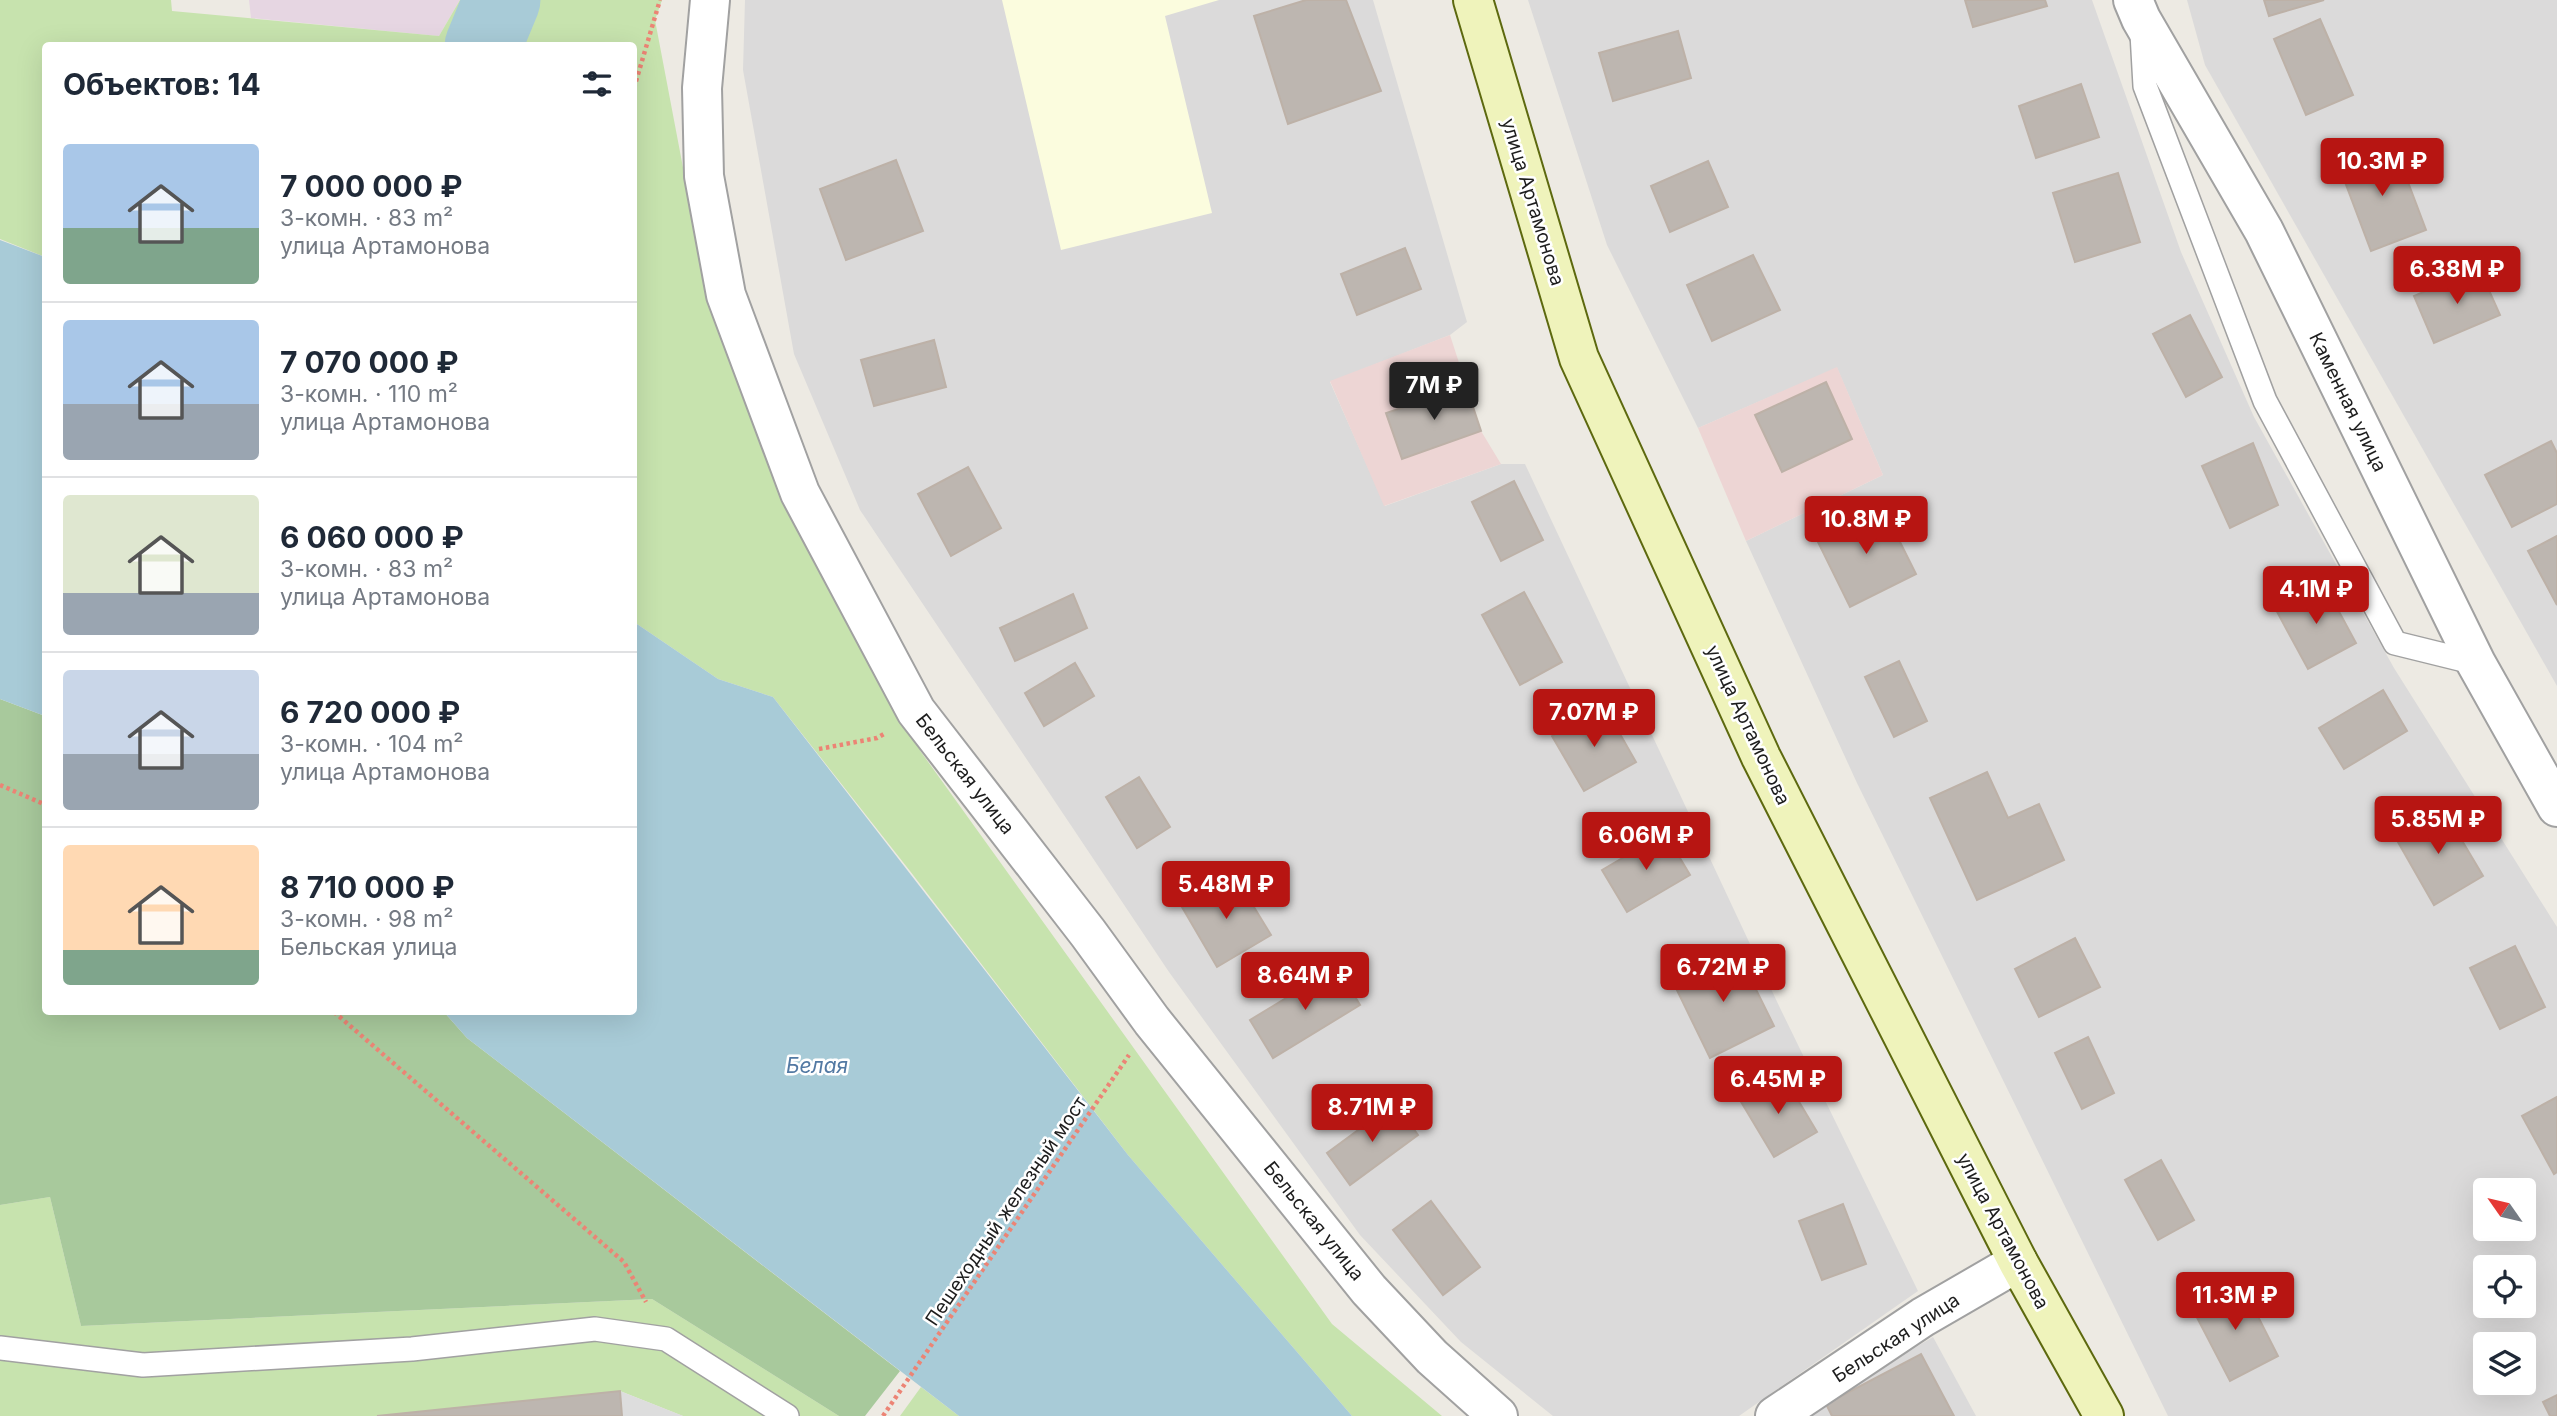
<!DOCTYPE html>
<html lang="ru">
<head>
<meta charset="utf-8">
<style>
  :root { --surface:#fff; --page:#f2f2f3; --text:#1f2937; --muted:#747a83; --line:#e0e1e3; --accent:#b71512 }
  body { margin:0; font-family:Inter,sans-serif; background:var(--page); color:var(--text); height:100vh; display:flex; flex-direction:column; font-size:26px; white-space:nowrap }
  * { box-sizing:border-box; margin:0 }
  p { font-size:23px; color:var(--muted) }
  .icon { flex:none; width:38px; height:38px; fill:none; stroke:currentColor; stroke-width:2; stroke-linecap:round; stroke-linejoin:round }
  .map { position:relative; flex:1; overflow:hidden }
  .drawer { position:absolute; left:42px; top:42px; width:595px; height:973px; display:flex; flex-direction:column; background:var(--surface); border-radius:7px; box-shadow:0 7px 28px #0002 }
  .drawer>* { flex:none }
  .needle { width:46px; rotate:304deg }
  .buttons { position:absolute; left:2473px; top:1178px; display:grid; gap:14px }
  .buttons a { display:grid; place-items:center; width:63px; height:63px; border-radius:7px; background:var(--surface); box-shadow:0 7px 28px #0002; font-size:35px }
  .price { position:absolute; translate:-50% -60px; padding:0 16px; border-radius:7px; background:var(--accent); color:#fff; font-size:23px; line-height:46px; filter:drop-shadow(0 2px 4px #0008) }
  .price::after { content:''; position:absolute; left:50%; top:42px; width:21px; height:16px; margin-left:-10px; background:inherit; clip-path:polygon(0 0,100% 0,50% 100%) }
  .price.selected { background:#222; color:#fff }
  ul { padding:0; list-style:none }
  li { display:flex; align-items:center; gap:21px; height:175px; padding:0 21px }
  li+li { border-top:2px solid var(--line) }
  li span { display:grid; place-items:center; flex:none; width:196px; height:140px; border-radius:7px; color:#555 }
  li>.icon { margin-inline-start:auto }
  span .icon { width:84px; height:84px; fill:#fffc; stroke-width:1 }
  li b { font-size:30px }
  h2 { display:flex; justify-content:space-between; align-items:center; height:84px; padding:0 21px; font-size:30px }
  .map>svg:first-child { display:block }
  .residential { fill:#dbdada; fill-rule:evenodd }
  .commercial { fill:#edd5d4 }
  .industrial { fill:#e6d6e2 }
  .education { fill:#fbfcde }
  .grass { fill:#c7e3ae }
  .forest { fill:#a8c99c }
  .parking { fill:#ddd }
  .water { fill:#a8cbd7 }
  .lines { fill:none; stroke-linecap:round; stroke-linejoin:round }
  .river { stroke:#a8cbd7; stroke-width:77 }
  .building { fill:#bdb6b0; stroke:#bdb1a7; stroke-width:2 }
  .lane-casing { stroke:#a1a1a1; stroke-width:26 }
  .street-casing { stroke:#a1a1a1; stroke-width:42 }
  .secondary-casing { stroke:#5d690f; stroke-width:42 }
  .path { stroke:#ec8475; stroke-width:4.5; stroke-dasharray:3.5 3.5; stroke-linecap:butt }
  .lane { stroke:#fff; stroke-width:23 }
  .street { stroke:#fff; stroke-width:38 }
  .secondary { stroke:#eff3bb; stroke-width:38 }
  .labels { text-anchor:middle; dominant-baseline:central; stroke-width:5; stroke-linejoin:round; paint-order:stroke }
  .street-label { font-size:19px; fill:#1d1d1d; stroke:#fff }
  .water-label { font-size:21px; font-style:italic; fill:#5279a3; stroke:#fff }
</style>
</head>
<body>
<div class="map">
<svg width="2557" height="1416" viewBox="0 0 2557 1416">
  <rect width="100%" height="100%" fill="#edeae3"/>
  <g class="residential">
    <path d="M745,0H1373L1467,322L1450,335L1330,382L1385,506L1501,464H1525L1780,1008L1918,1291L1739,1416H1553L1461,1342L1360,1235L1169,972L860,510L794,354L743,70Z"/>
    <path d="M1528,0H2092L2181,252L2254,417L2394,668L2557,927V1416H2168L1857,783L1746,541L1883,475L1837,368L1698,428L1607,245ZM2485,1190H2524V1228H2485ZM2485,1267H2524V1306H2485ZM2485,1344H2524V1382H2485Z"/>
    <path d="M2187,0H2557V686L2205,65Z"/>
    <path d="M1933,1337L1976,1416H1800Z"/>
  </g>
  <g class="commercial">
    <path d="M1450,335L1481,431L1501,464L1384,506L1330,381Z"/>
    <path d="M1837,367L1883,475L1746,541L1698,428Z"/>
  </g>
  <path class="industrial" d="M249,0H460L439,36L251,18Z"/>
  <path class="education" d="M1002,0H1219L1165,16L1212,213L1061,250Z"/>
  <g class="grass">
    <path d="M0,0H171L172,11L439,36L460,0H662L655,20L707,294L921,752L1332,1324L1442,1416H1352L1128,1155L910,871L773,697L718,679L634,622V46H46L45,257L0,239Z"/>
    <path d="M50,1197L81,1326L652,1299L839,1416H683L620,1391L377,1416H0V1205Z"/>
    <path d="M921,1387L959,1416H900Z"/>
  </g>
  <path class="forest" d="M0,699L45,716L46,1012H444L467,1038L900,1371L865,1416H839L652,1299L81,1326L50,1197L0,1205Z"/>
  <path class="parking" d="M620,1391L683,1416H622Z"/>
  <g class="water">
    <path d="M0,240L45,257V716L0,699Z"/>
    <path d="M634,622L718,679L773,697L1128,1155L1352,1416H959L467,1038L444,1012H634Z"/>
  </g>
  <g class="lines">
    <path class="river" d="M483,46L502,0"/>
  </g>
  <g class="building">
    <path d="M1306,0H1346L1381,91L1288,124L1254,16Z"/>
    <path d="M1965,0H2045L2047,6L1973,27Z"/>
    <path d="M2264,0H2324L2269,16Z"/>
    <path d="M2320,19L2353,95L2306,115L2274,39Z"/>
    <path d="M1678,31L1691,78L1613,101L1599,53Z"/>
    <path d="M2081,84L2099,137L2036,158L2019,106Z"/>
    <path d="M2394,145L2426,230L2371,251L2339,166Z"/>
    <path d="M896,160L923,231L846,260L820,189Z"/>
    <path d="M1708,161L1728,207L1670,232L1651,186Z"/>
    <path d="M2118,173L2140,242L2075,262L2053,193Z"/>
    <path d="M1405,248L1421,289L1357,315L1341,274Z"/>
    <path d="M1753,255L1780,310L1712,341L1687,285Z"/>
    <path d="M2479,268L2500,315L2434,343L2414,296Z"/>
    <path d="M2190,315L2222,377L2186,397L2153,334Z"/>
    <path d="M934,340L946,387L874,406L861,360Z"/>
    <path d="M1826,382L1852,439L1782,472L1755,415Z"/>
    <path d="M1466,386L1481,431L1402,459L1386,413Z"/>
    <path d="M2551,441L2557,453V504L2512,527L2485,475Z"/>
    <path d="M2253,443L2278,505L2230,528L2202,466Z"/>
    <path d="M968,467L1001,528L951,556L918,494Z"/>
    <path d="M1514,481L1543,540L1501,561L1472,502Z"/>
    <path d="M1882,506L1916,574L1850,607L1816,538Z"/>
    <path d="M2557,536V605L2528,551Z"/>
    <path d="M2323,582L2356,643L2308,669L2275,608Z"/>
    <path d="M1524,592L1562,662L1520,685L1482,615Z"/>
    <path d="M1073,594L1087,628L1015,661L1000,628Z"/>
    <path d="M1899,661L1927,721L1894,737L1865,677Z"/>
    <path d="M1075,663L1094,696L1044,726L1025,693Z"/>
    <path d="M2383,690L2407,731L2344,769L2319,728Z"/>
    <path d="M1604,706L1636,762L1584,791L1552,736Z"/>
    <path d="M1987,772L2008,818L2039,804L2064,860L1977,900L1930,798Z"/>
    <path d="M1139,777L1170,827L1137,848L1106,797Z"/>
    <path d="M2442,807L2483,876L2434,905L2394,835Z"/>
    <path d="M1665,833L1690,875L1627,912L1602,870Z"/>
    <path d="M1235,876L1271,935L1217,967L1182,907Z"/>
    <path d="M2075,938L2100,987L2039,1017L2015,969Z"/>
    <path d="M2515,946L2545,1007L2500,1029L2470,968Z"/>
    <path d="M1737,951L1774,1026L1710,1058L1673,982Z"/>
    <path d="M1337,967L1360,1005L1273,1058L1250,1020Z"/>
    <path d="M2088,1037L2114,1093L2082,1109L2055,1053Z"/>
    <path d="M1783,1075L1817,1132L1774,1157L1740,1100Z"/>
    <path d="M2557,1097V1172L2554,1174L2522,1116Z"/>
    <path d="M1395,1103L1418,1135L1350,1185L1327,1153Z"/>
    <path d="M2161,1160L2194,1220L2158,1240L2125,1180Z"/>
    <path d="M1431,1201L1480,1267L1443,1295L1393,1230Z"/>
    <path d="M1843,1204L1866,1264L1822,1280L1799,1221Z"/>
    <path d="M2241,1283L2278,1356L2230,1381L2192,1308Z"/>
    <path d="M1921,1354L1954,1416H1832L1826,1404Z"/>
    <path d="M620,1391L622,1416H377Z"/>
    <path d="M2557,1395V1416H2550L2543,1402Z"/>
  </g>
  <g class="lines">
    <g class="lane-casing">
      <g id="lane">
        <path d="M2142,33L2145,86L2265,401L2395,643L2476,663"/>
        <path d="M0,1348L143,1365L412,1349L595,1329L666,1339L787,1416"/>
      </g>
    </g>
    <g class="street-casing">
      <g id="street">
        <path d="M710,0L702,88L704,176L726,295L800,493L916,711L1088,933L1152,1021L1369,1290L1432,1357L1498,1416"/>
        <path d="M2133,0L2141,19L2264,231L2476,663L2557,807"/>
        <path d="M1775,1416L1923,1317L2018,1262"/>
      </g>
    </g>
    <g class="secondary-casing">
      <path id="secondary" d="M1473,0L1579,358L1761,757L2018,1262L2104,1416"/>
    </g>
    <g class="path">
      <path d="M634,88L660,0"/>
      <path d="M819,749L877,738L884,734"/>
      <path d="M0,785L46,805"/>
      <path d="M334,1012L624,1262L646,1302"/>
      <path d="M883,1416L1129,1055"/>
    </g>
    <use href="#lane" class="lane"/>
    <use href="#street" class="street"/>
    <use href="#secondary" class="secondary"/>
  </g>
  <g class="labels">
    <g class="street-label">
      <text transform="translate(1533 202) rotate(73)">улица Артамонова</text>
      <text transform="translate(2348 402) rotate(64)">Каменная улица</text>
      <text transform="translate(1748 725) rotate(65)">улица Артамонова</text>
      <text transform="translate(965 774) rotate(52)">Бельская улица</text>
      <text transform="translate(1006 1211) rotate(-56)">Пешеходный железный мост</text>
      <text transform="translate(1314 1221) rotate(51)">Бельская улица</text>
      <text transform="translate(2003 1231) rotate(62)">улица Артамонова</text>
      <text transform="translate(1896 1338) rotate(-33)">Бельская улица</text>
    </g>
    <g class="water-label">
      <text x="817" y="1065">Белая</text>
    </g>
  </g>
</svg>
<div class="buttons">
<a><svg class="needle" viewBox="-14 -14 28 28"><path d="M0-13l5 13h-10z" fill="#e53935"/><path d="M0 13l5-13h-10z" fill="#747a83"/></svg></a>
<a><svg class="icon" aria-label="locate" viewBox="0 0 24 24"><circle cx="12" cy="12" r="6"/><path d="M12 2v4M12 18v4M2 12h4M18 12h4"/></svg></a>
<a><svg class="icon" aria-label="layers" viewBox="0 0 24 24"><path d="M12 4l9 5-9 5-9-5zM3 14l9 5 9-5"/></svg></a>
</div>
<b class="price" style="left:2382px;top:198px">10.3M ₽</b>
<b class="price" style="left:2457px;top:306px">6.38M ₽</b>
<b class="price selected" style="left:1434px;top:422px">7M ₽</b>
<b class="price" style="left:1866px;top:556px">10.8M ₽</b>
<b class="price" style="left:2316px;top:626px">4.1M ₽</b>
<b class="price" style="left:1594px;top:749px">7.07M ₽</b>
<b class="price" style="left:2438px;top:856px">5.85M ₽</b>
<b class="price" style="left:1646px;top:872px">6.06M ₽</b>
<b class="price" style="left:1226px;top:921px">5.48M ₽</b>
<b class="price" style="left:1723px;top:1004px">6.72M ₽</b>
<b class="price" style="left:1305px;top:1012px">8.64M ₽</b>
<b class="price" style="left:1778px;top:1116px">6.45M ₽</b>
<b class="price" style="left:1372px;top:1144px">8.71M ₽</b>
<b class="price" style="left:2235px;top:1332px">11.3M ₽</b>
<section class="drawer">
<h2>Объектов: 14<svg class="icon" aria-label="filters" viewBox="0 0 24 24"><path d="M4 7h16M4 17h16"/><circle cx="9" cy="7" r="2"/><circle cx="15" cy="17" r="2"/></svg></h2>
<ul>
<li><span style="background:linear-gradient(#a9c7e8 60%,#7fa58c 0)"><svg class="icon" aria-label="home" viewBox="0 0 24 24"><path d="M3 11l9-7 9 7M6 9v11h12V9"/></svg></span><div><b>7 000 000 ₽</b><p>3-комн. · 83 m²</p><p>улица Артамонова</p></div></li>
<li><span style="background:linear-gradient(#a9c7e8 60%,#9aa5b1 0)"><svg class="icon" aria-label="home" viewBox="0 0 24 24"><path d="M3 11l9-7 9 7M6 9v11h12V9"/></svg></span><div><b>7 070 000 ₽</b><p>3-комн. · 110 m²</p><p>улица Артамонова</p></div></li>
<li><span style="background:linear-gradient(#dfe7d0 70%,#9aa5b1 0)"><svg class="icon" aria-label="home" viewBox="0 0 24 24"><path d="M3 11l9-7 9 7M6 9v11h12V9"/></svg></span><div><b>6 060 000 ₽</b><p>3-комн. · 83 m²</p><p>улица Артамонова</p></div></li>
<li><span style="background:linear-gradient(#c9d6e8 60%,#9aa5b1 0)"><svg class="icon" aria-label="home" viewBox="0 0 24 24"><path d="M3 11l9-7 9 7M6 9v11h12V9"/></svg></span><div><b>6 720 000 ₽</b><p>3-комн. · 104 m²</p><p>улица Артамонова</p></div></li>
<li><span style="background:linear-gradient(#ffd9b3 75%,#7fa58c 0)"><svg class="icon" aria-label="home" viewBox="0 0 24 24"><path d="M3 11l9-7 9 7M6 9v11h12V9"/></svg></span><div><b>8 710 000 ₽</b><p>3-комн. · 98 m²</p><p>Бельская улица</p></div></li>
</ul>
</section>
</div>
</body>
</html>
